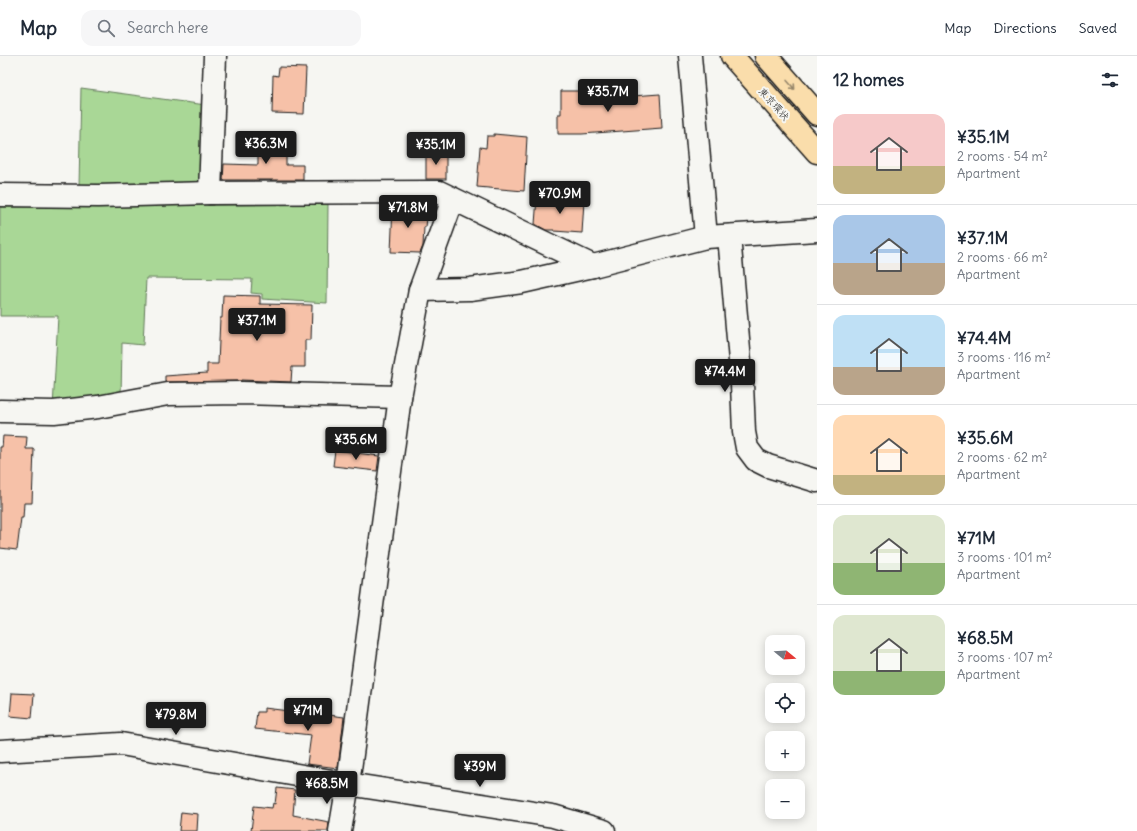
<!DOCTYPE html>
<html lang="en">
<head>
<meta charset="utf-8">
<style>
  :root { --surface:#fff; --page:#f6f6f7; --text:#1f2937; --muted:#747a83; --line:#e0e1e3; --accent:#1c1c1c }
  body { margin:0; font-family:Delius,"Klee One",sans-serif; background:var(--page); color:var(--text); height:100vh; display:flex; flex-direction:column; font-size:15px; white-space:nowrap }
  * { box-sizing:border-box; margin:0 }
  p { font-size:13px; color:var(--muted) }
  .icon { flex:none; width:22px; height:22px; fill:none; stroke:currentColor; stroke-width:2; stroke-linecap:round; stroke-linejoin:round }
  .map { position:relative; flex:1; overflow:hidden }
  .sheet { display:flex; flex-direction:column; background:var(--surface); width:320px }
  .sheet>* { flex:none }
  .needle { width:26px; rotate:108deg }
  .controls { position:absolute; left:765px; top:579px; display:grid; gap:8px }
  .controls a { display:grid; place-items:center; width:40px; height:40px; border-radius:8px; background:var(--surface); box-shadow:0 2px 10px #0003; font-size:20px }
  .price { position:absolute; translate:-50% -34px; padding:0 9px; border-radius:4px; background:var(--accent); color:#fff; font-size:13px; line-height:26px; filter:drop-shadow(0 1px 2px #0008) }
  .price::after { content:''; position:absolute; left:50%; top:24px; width:12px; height:9px; margin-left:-6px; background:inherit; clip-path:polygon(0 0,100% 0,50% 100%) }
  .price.selected { background:#222; color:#fff }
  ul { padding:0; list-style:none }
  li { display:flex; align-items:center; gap:12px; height:100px; padding:0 16px }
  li+li { border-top:1px solid var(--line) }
  li span { display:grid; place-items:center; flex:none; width:112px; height:80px; border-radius:12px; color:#555 }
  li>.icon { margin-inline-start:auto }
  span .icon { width:48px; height:48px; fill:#fffc; stroke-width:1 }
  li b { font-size:17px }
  h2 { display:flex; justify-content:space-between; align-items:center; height:48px; padding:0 16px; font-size:17px }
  header { display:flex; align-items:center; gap:24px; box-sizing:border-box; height:56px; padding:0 20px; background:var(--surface); border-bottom:1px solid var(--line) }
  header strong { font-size:19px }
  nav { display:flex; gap:22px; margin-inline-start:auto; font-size:14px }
  .search { width:280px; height:36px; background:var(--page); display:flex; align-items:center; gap:10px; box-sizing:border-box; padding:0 14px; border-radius:12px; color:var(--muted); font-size:15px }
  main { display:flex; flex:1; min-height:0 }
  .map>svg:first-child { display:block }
  .green { fill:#a9d796; stroke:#627a59 }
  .building { fill:#f6c1a8; stroke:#1c1c1c }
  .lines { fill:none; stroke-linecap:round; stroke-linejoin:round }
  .minor-casing { stroke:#1c1c1c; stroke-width:25 }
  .highway-casing { stroke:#1c1c1c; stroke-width:25 }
  .minor { stroke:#f6f6f2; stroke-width:22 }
  .highway { stroke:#faddab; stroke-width:22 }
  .oneway { stroke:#96866b }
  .labels { text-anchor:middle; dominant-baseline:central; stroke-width:4; stroke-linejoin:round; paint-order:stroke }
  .street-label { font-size:10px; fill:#1c1c1c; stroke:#f6f6f2 }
</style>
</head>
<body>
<header>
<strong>Map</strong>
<div class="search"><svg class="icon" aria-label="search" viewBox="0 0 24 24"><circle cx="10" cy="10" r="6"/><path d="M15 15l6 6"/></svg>Search here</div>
<nav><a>Map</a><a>Directions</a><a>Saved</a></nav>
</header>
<main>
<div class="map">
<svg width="817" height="775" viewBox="0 0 817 775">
  <rect width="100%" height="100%" fill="#f6f6f2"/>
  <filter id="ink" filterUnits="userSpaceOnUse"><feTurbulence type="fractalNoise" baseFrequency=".025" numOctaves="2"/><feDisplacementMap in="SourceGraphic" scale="8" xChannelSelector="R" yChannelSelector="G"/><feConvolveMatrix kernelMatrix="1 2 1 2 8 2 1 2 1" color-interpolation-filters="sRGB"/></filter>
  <g filter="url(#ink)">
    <g class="green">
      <path d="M81,32L206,49L204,124L196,131H79Z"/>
      <path d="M328,148L327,247L262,243V238L251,237L252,223L146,222L143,289L122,287L121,342L53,352L58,260H0V152L1,151Z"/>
    </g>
    <g class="building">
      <path d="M279,11L306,12L304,58L272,57L273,19L278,20Z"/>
      <path d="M561,35H591V43L660,38L662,72L582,78H558V58H561Z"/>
      <path d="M494,78L527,81L524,135L477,131L480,91L486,92L487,80H494Z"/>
      <path d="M286,82V109H303V124H223L224,108L258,109V83Z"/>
      <rect x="426" y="97" width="20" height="26"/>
      <path d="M537,142L584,145L582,177L554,175V174H546L535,168Z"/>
      <path d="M393,150L428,152L426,171H424L423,190L420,197L391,196Z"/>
      <path d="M223,239L260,240V248L312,249L311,284H305V311H292L291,326L241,324V325L165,326V320L207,317V308H218L220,262H222Z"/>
      <path d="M3,380L27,381L26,393H34L32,447H24L23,462H21L17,494L0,492V391H2Z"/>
      <path d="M335,394L379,400L377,415L333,410Z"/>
      <path d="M12,637L34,638L32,662L10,660Z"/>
      <path d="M264,652L314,658V657L344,661L338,712L307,708L311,679L255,673L257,656H264Z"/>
      <path d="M277,732L295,734L293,759L329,766L328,775H251L254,750L272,752L273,747L275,748Z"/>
      <path d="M181,756L198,758L197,775H179Z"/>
    </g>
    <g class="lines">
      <g class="minor-casing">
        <g id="minor">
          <path d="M690,0L706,181"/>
          <path d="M210,137L215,0"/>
          <path d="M0,139L98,140L210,137L439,136L593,210"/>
          <path d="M729,180L742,328L744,376L747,392L756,404L768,410L817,425"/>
          <path d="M420,234L470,233L522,226L593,210L706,181L817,174"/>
          <path d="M0,355L54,356L98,351L168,338L242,337L400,341"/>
          <path d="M0,695L121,688L348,728L553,760L604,775"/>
          <path d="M340,775L348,728L400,341L420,234L453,143"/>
        </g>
      </g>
      <g class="highway-casing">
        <g id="highway">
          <path d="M732,0L817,96"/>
          <path d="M766,0L817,58"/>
        </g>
      </g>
      <use href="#minor" class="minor"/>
      <use href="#highway" class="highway"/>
    </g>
    <defs><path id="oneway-shaft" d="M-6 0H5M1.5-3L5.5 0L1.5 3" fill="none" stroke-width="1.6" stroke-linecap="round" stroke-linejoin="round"/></defs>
    <use class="oneway" href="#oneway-shaft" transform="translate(791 29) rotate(49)"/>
  </g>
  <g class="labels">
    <g class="street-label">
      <text transform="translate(774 48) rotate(48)">東京環状</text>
    </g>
  </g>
</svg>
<div class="controls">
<a><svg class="needle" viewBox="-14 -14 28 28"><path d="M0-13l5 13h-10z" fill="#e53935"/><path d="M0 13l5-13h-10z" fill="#747a83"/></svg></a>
<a><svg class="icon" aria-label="locate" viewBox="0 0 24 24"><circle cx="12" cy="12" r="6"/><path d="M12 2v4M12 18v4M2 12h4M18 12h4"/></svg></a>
<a>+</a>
<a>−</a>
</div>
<b class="price" style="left:608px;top:57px">¥35.7M</b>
<b class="price" style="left:266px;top:109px">¥36.3M</b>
<b class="price selected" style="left:436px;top:110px">¥35.1M</b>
<b class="price" style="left:560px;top:159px">¥70.9M</b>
<b class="price" style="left:408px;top:173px">¥71.8M</b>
<b class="price" style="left:257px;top:286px">¥37.1M</b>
<b class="price" style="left:725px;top:337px">¥74.4M</b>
<b class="price" style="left:356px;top:405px">¥35.6M</b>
<b class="price" style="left:308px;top:676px">¥71M</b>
<b class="price" style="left:176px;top:680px">¥79.8M</b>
<b class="price" style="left:480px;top:732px">¥39M</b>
<b class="price" style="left:327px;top:749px">¥68.5M</b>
</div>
<section class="sheet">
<h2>12 homes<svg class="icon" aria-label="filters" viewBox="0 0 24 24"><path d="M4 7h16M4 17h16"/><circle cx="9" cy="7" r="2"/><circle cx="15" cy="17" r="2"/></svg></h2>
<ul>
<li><span style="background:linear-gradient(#f6c9c9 65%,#c2b280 0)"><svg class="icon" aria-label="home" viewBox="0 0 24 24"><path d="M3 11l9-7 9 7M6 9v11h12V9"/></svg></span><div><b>¥35.1M</b><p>2 rooms · 54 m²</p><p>Apartment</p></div></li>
<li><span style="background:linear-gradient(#a9c7e8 60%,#b9a48a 0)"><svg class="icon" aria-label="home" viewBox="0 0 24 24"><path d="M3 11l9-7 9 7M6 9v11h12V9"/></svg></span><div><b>¥37.1M</b><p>2 rooms · 66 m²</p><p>Apartment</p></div></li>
<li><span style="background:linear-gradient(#bfe0f5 65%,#b9a48a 0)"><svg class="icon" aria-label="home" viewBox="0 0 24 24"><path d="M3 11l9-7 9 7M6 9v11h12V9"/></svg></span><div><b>¥74.4M</b><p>3 rooms · 116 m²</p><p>Apartment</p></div></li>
<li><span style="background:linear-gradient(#ffd9b3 75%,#c2b280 0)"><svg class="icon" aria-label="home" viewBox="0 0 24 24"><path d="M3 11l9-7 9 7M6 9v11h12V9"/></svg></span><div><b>¥35.6M</b><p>2 rooms · 62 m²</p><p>Apartment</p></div></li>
<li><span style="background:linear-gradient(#dfe7d0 60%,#8fb573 0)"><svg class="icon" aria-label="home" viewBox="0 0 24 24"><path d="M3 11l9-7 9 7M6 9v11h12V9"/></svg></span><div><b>¥71M</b><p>3 rooms · 101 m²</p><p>Apartment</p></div></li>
<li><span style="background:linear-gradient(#dfe7d0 70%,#8fb573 0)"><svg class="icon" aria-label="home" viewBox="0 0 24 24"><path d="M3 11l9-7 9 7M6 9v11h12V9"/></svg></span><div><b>¥68.5M</b><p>3 rooms · 107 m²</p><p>Apartment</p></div></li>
</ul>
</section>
</main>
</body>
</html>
